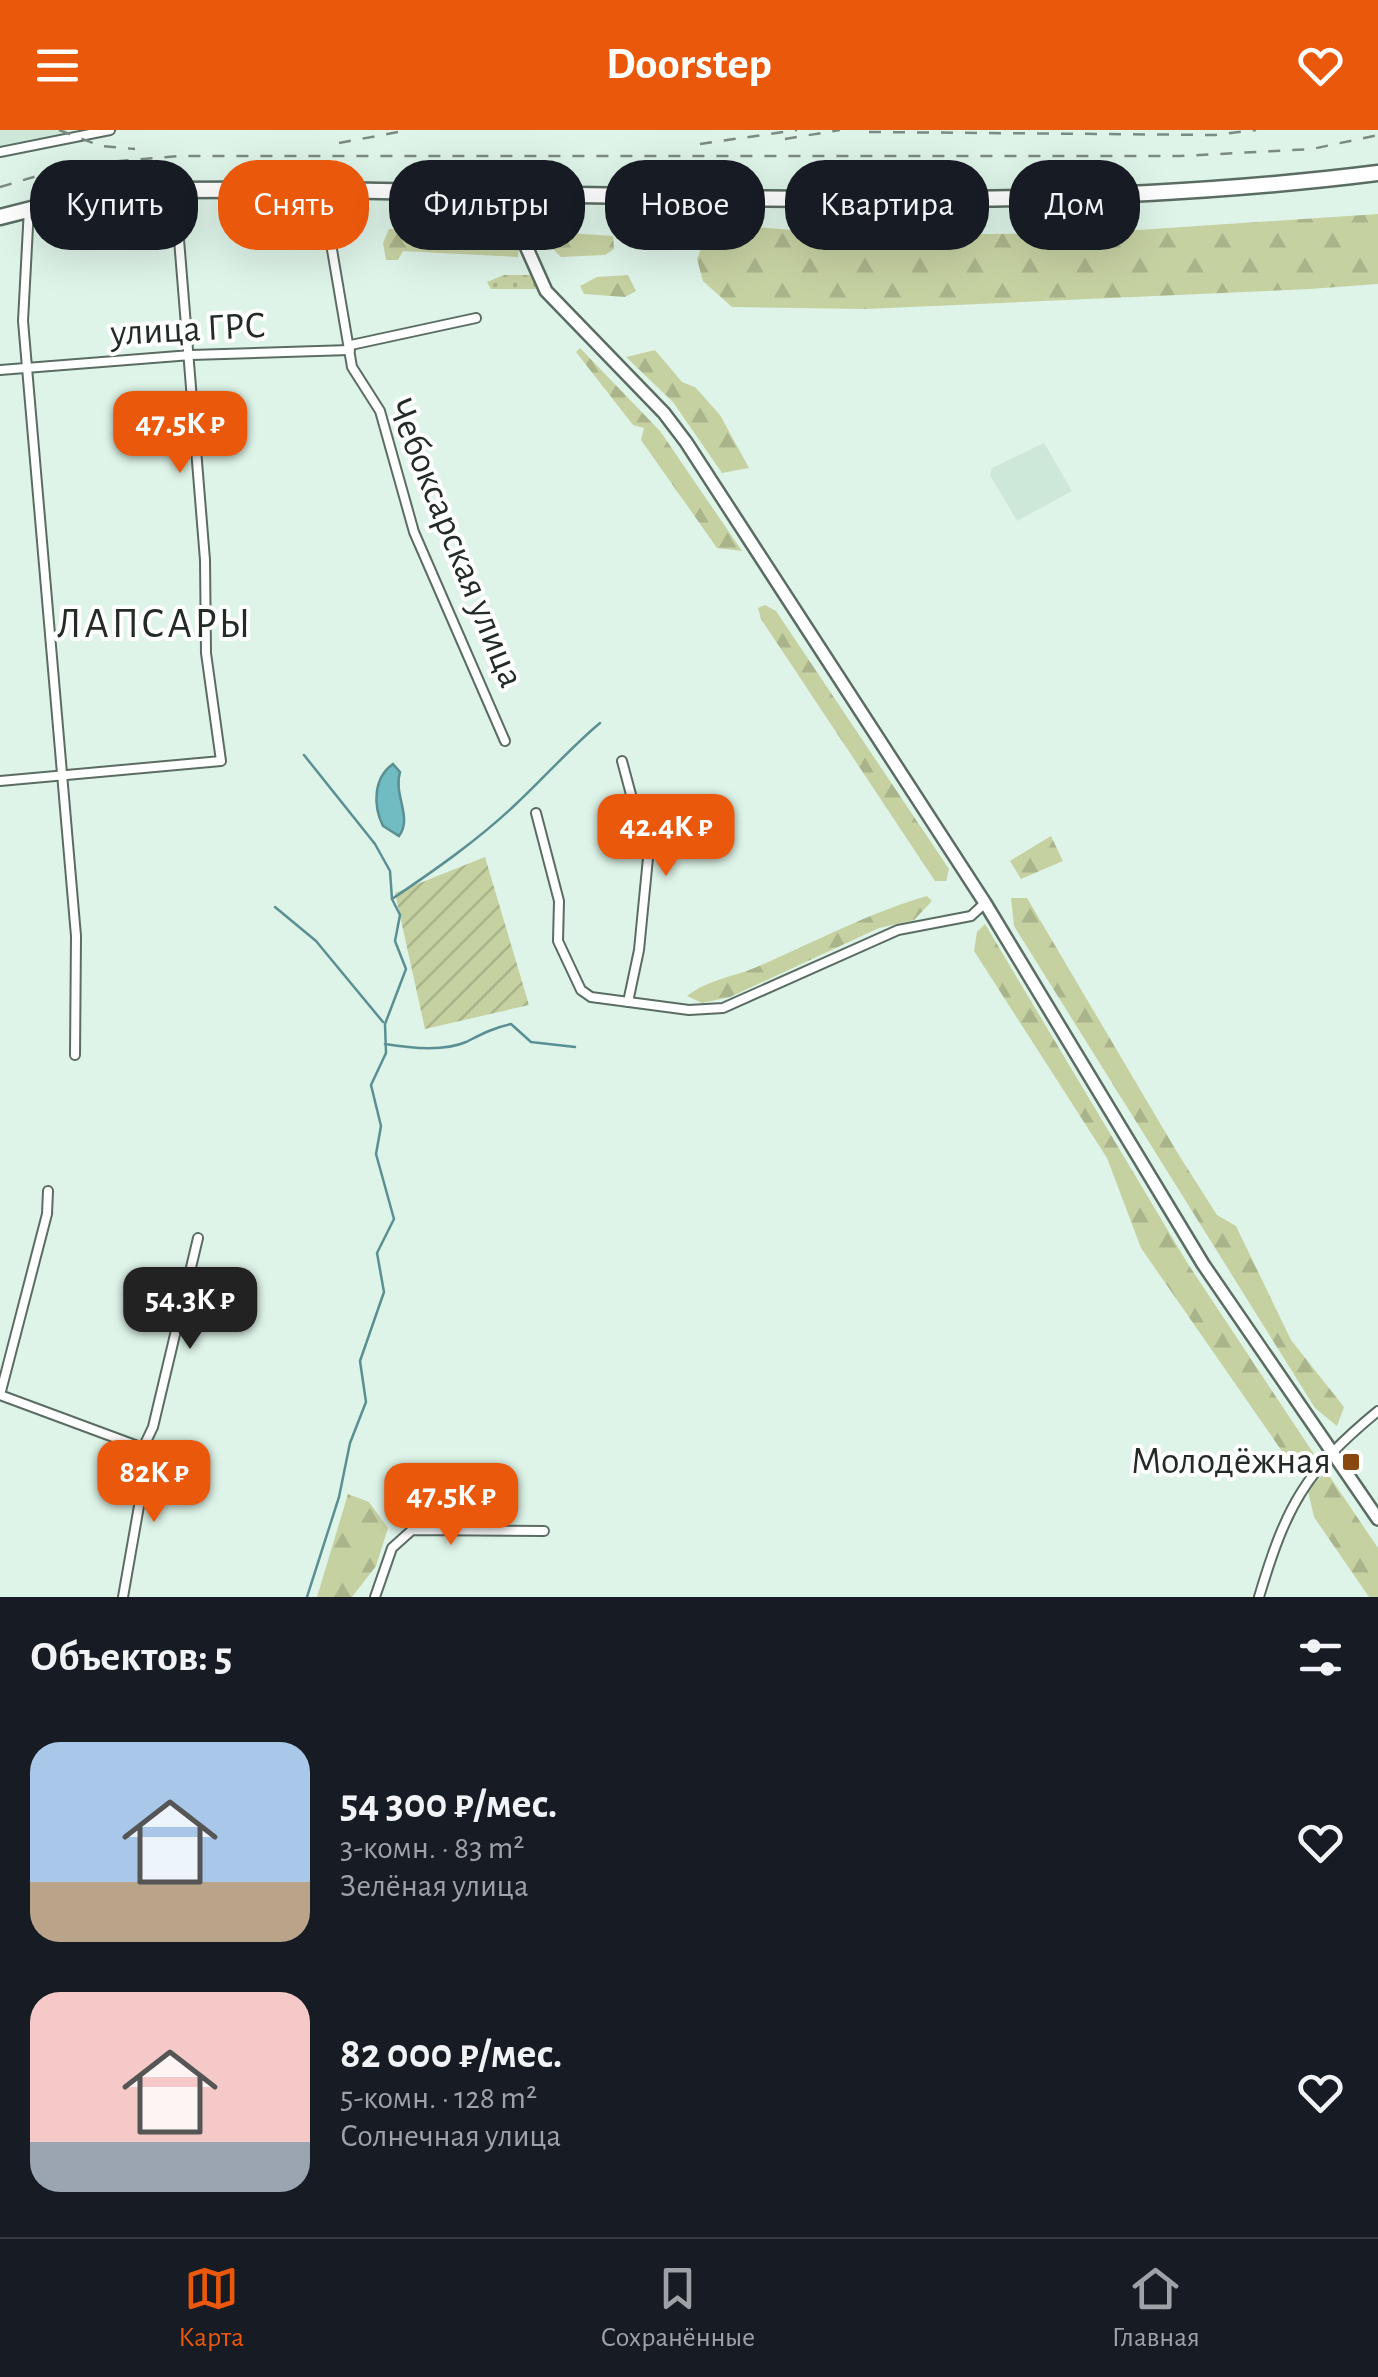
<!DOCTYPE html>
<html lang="ru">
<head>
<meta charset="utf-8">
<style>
  :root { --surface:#171b24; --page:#20242c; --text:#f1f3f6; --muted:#9ea1a6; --line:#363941; --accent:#ea580c }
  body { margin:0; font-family:"Alegreya Sans",sans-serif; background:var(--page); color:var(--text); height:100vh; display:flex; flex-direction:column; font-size:38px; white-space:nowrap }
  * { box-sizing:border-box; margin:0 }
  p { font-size:32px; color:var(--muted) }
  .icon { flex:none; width:55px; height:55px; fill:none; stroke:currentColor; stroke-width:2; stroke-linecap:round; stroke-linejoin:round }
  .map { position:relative; height:1467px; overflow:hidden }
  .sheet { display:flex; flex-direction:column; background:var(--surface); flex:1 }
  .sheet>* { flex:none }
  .banner { position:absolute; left:30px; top:30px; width:1320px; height:90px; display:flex; gap:20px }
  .price { position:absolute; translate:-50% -85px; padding:0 22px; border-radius:20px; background:var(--accent); color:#fff; font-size:32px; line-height:65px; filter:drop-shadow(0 2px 5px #0008) }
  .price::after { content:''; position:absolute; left:50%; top:60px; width:30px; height:22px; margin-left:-15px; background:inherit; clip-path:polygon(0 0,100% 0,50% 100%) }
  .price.active { background:#222; color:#fff }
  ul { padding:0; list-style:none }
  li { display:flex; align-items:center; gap:30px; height:250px; padding:0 30px }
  li span { display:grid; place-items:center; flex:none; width:280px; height:200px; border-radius:30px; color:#555 }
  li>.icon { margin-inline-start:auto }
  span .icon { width:120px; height:120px; fill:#fffc; stroke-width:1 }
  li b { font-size:42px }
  h2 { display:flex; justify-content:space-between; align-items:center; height:120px; padding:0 30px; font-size:42px }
  .chip { padding:0 35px; border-radius:40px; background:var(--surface); box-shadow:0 10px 40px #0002; font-size:35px; line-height:90px }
  .chip.active { background:var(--accent); color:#fff }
  header { display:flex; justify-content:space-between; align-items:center; height:130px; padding:0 30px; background:var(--accent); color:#fff; font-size:45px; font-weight:700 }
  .tabs { display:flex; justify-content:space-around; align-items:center; height:140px; border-top:2px solid var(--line); background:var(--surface); font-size:28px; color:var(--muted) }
  .tabs a { display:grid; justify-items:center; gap:5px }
  .tabs .active { color:var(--accent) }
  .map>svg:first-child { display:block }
  .built { fill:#cde8d8 }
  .grass { fill:url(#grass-dots) }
  .forest { fill:url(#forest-firs) }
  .garden { fill:url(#garden-furrows) }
  .water { fill:#71bbc2; stroke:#5a9093; stroke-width:2.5 }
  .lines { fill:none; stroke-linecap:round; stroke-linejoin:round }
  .stream { stroke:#5a9093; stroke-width:2.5 }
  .street-casing { stroke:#5b6d63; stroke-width:12 }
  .secondary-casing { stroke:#5b6d63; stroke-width:16 }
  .highway-casing { stroke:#5b6d63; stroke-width:19 }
  .street { stroke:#fff; stroke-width:8 }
  .secondary { stroke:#fff; stroke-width:11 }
  .highway { stroke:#fff; stroke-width:14 }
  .rail { stroke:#7b8a82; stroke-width:2.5; stroke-dasharray:12 12; stroke-linecap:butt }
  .poi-dot { fill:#88480f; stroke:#fff; stroke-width:4 }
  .labels { text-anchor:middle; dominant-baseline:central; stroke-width:8; stroke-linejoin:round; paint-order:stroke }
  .street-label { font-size:38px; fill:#232b26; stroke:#fff }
  .poi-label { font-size:38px; fill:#232b26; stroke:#fff; text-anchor:end }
  .quarter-label { font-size:42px; letter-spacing:2.5px; fill:#232b26; stroke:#fff }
</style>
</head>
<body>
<header><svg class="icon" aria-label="menu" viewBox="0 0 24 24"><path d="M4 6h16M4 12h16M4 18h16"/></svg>Doorstep<svg class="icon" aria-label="heart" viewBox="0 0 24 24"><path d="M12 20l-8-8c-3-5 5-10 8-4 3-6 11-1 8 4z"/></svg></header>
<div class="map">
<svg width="1378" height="1467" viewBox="0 0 1378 1467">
  <defs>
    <pattern id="grass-dots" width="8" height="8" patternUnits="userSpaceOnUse" patternTransform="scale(2.5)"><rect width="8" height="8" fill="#c6d1a2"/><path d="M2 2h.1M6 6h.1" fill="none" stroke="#aab48b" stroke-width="1.8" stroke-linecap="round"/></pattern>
    <pattern id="forest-firs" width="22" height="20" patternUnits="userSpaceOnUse" patternTransform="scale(2.5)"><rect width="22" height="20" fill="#c6d1a2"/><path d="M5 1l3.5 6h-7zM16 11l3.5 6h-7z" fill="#aab48b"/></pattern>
    <pattern id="garden-furrows" width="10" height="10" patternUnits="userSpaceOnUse" patternTransform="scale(2.5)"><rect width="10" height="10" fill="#c6d1a2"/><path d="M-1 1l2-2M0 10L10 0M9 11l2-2" fill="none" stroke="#aab48b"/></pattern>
  </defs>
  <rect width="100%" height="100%" fill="#def4e8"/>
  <g class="built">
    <path d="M0,0H68L61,7L0,17Z"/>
    <path d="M1044,313L1072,361L1017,391L990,345L992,338Z"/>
  </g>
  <path class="grass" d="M504,145H530L537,159H491L487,152Z"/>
  <g class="forest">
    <path d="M1378,84V154L1310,159L866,179L732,177L703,151L697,129L708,102L756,97L855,105L1093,103Z"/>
    <path d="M444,98L520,109L518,127L403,121L398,130H386L383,113L389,99Z"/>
    <path d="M554,102L613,106L614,119L605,125L561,127L552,118Z"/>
    <path d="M628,145L636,161L625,167L584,164L580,156L597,147Z"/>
    <path d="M580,218L660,301L742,421L717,418L641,310L644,298L633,295L576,222Z"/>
    <path d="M655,220L682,252L695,257L720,285L749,338L722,343L673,272L626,227Z"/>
    <path d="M765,475L776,481L949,739L946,751H935L761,489L758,478Z"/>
    <path d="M1051,706L1063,731L1021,749L1010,731Z"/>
    <path d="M927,766L932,771L914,790L879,798L730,867L702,873L687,866C709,849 734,847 759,836C815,812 868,783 927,766Z"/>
    <path d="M1011,768H1027L1177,1022L1217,1085L1236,1096L1291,1210L1344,1277L1337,1296L1315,1278L1014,796Z"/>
    <path d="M985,794L1188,1134L1314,1324L1295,1340L1141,1118L1107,1028L974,821L977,802Z"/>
    <path d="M1326,1341L1378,1418V1467H1369L1314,1387L1308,1361Z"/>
    <path d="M348,1364L369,1372L388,1398L376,1436L352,1467H317Z"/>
  </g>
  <path class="garden" d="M485,727L529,875L425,899L395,763Z"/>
  <path class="water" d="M393,634L400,642C393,665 413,687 399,706L383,696C373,676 373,648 393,634Z"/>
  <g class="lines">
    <g class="stream">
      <path d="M304,625L375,714L390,741L392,769"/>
      <path d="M275,777L316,811L383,892"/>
      <path d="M385,914C409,918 443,922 466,912C482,904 493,898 511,894L531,912L575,917"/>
      <path d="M307,1467L339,1367L350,1313L366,1272L360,1231L384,1162L377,1123L394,1089L376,1024L381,996L371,955L386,923L385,894L406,839L395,811L400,785L392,769C435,740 478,710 516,674C545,647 570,618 600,593"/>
    </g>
    <g class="street-casing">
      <g id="street">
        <path d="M0,22L110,0"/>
        <path d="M329,59V102L352,237L380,281L414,402L505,611"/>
        <path d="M29,78L23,191L76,806L75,925"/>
        <path d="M351,215L476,188"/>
        <path d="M0,240L191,225L350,220"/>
        <path d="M622,631L648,728L639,820L628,872"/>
        <path d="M0,651L221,631L206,523L205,430L175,60"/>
        <path d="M536,683L559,771L558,811L581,860L591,867L689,880L723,878L898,800L971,786L985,773"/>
        <path d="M0,1265L47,1084L48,1061"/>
        <path d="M0,1265L143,1318"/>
        <path d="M123,1467L142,1359L143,1318L153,1297L198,1108"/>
        <path d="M375,1467L392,1418L412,1400L544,1401"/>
        <path d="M1259,1467C1286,1376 1305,1341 1378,1281"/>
      </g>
    </g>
    <g class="secondary-casing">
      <path id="secondary" d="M520,62L525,114L546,161L664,283L686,312L985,773L1203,1134L1378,1389"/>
    </g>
    <g class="highway-casing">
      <path id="highway" d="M0,87L63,71L175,60C575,56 980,93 1378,43"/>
    </g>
    <use href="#street" class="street"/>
    <use href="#secondary" class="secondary"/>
    <use href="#highway" class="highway"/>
    <g class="rail">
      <path d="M59,0L101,16L135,19"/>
      <path d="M869,2L1215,5L1256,0"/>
      <path d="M785,9L840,0"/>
      <path d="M339,13L409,0"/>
      <path d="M700,14L797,0"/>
      <path d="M0,57L74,35L178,26H1181L1312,19L1378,5"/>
    </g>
  </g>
  <rect class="poi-dot" x="1341" y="1322" width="20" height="20" rx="5"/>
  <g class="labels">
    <g class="street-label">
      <text transform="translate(188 200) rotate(-3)">улица ГРС</text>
      <text transform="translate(455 413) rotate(68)">Чебоксарская улица</text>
    </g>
    <g class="poi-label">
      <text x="1331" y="1332">Молодёжная</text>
    </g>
    <g class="quarter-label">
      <text x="155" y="494">ЛАПСАРЫ</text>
    </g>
  </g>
</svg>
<b class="price" style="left:180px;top:346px">47.5K ₽</b>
<b class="price" style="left:666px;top:749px">42.4K ₽</b>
<b class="price active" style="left:190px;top:1222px">54.3K ₽</b>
<b class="price" style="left:154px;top:1395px">82K ₽</b>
<b class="price" style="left:451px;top:1418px">47.5K ₽</b>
<div class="banner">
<a class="chip">Купить</a>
<a class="chip active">Снять</a>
<a class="chip">Фильтры</a>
<a class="chip">Новое</a>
<a class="chip">Квартира</a>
<a class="chip">Дом</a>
</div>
</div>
<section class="sheet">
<h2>Объектов: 5<svg class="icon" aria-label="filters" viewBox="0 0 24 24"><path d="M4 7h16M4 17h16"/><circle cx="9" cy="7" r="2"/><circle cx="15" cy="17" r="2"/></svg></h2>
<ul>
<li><span style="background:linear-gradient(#a9c7e8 70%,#b9a48a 0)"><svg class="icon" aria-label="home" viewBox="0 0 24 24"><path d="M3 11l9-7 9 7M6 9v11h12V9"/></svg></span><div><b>54 300 ₽/мес.</b><p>3-комн. · 83 m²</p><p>Зелёная улица</p></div><svg class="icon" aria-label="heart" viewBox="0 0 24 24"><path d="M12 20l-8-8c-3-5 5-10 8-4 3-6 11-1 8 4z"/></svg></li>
<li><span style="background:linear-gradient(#f6c9c9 75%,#9aa5b1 0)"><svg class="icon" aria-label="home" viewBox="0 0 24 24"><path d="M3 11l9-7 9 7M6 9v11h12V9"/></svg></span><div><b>82 000 ₽/мес.</b><p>5-комн. · 128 m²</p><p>Солнечная улица</p></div><svg class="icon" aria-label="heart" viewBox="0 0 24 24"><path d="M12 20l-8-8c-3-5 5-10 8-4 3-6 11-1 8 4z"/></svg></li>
</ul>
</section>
<nav class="tabs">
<a class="active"><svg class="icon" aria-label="map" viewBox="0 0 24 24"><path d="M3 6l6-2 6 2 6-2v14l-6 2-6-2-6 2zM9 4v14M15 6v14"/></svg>Карта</a>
<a><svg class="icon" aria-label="saved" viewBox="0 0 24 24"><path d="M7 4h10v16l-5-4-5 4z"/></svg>Сохранённые</a>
<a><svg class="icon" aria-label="home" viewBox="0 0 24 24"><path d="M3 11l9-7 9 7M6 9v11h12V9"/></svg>Главная</a>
</nav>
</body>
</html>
